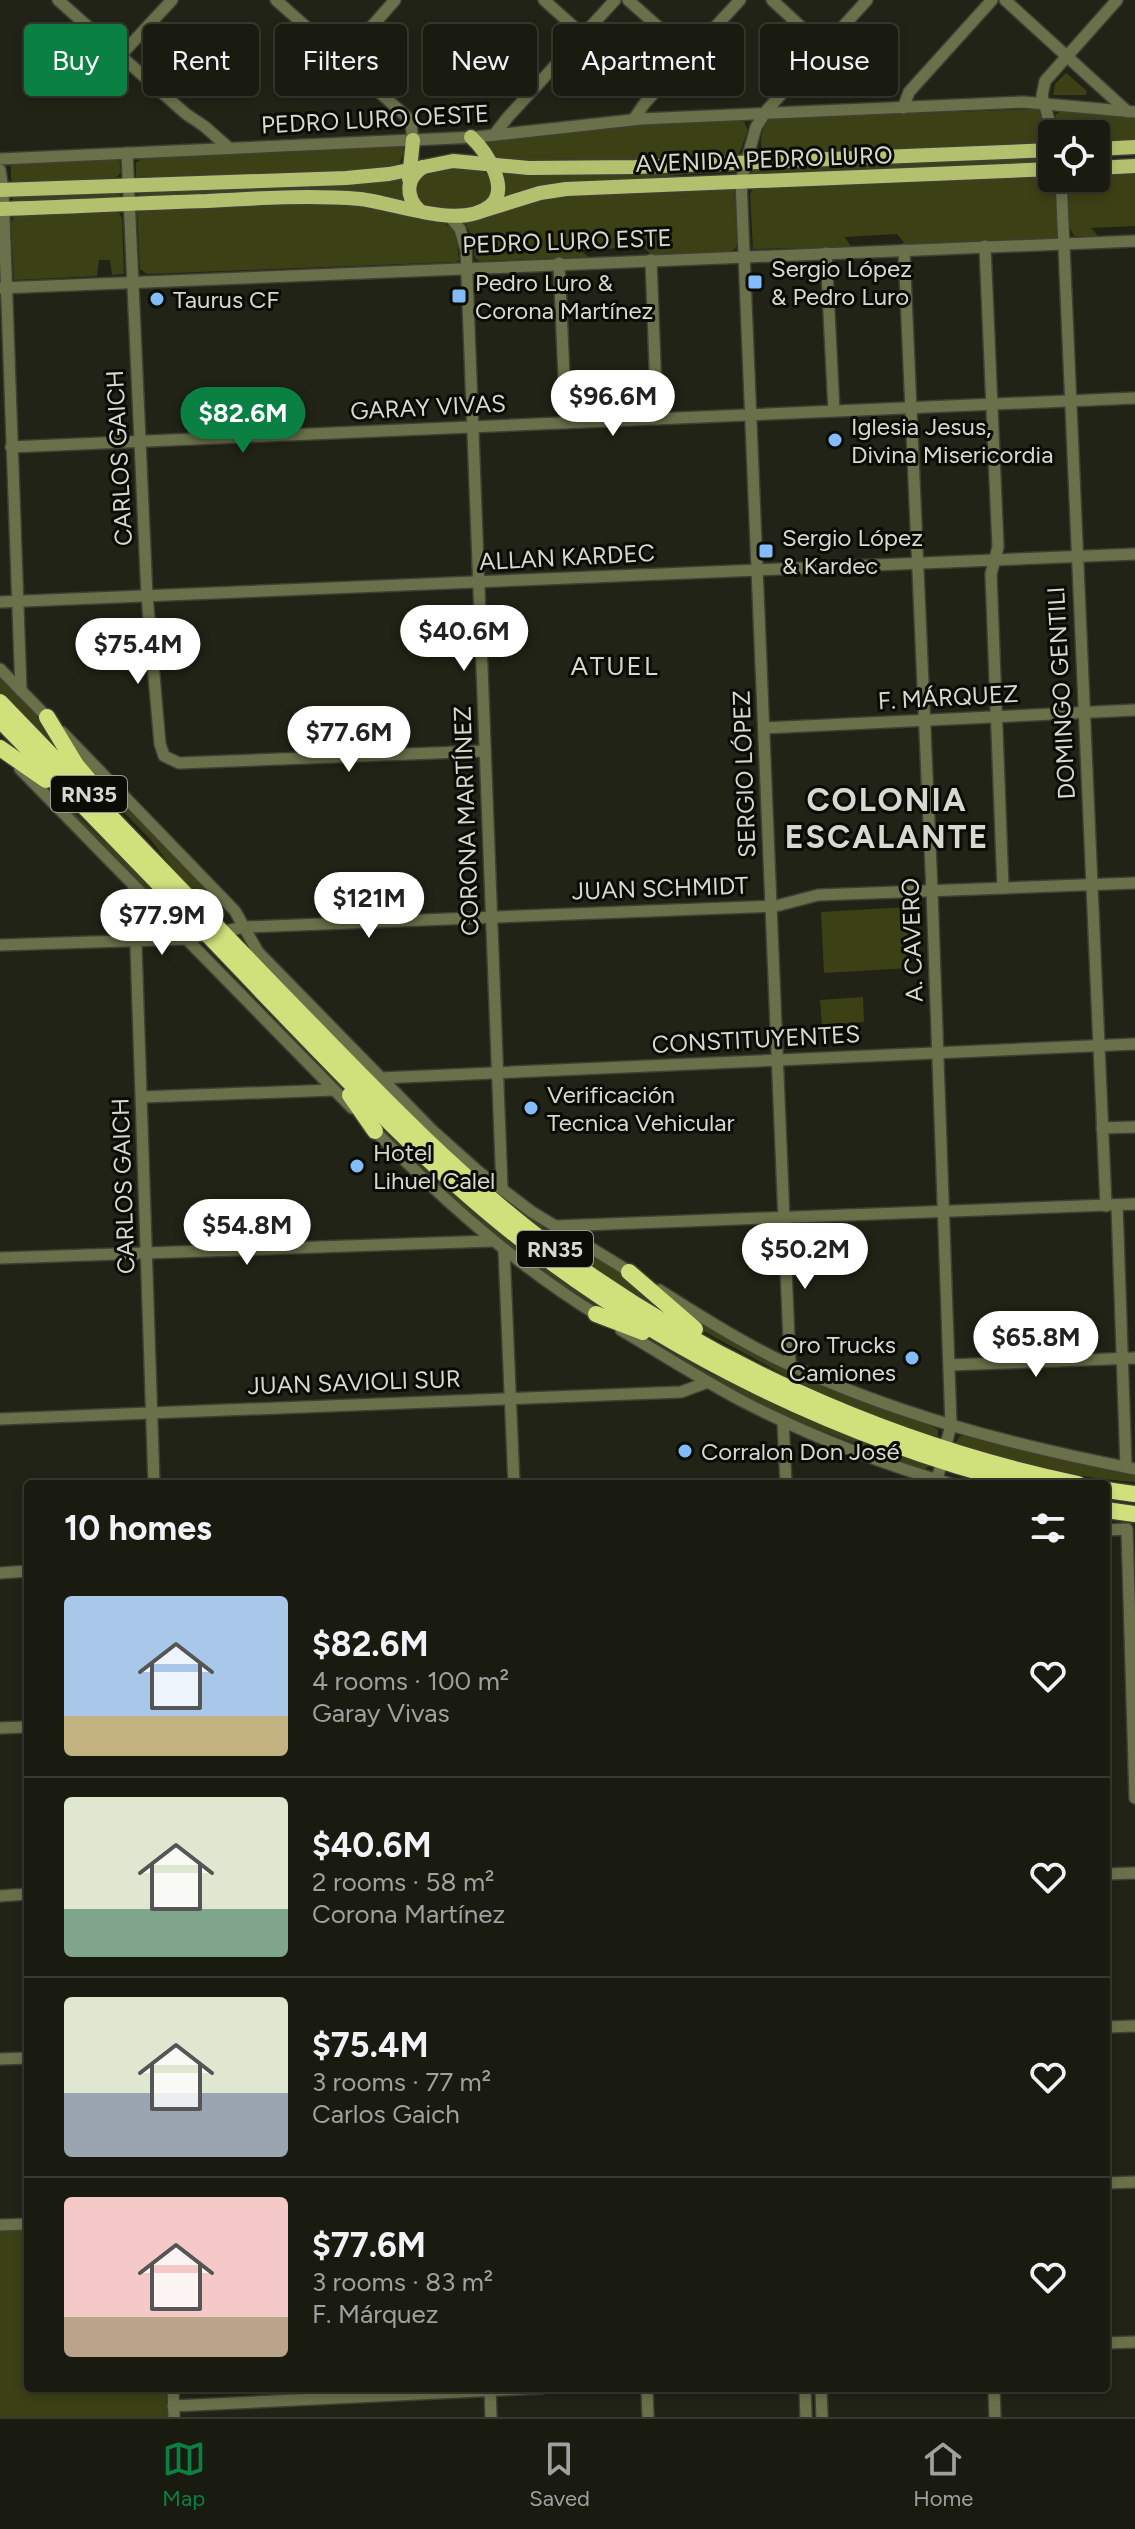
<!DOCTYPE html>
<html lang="en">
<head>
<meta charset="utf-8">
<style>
  :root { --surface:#191a10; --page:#222319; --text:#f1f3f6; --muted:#9fa19f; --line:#373830; --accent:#0b8043 }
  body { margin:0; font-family:Figtree,sans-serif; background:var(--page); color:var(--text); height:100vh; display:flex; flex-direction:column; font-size:30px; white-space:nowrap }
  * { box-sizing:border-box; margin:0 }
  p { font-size:26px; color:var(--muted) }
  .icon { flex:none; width:44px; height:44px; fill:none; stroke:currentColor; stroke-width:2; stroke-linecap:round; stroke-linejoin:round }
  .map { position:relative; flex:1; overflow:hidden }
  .panel { position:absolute; left:24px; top:1480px; width:1086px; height:912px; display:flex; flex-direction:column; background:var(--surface); border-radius:8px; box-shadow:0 4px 12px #0003,0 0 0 2px var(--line) }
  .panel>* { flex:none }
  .banner { position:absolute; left:24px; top:24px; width:1088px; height:72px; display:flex; gap:16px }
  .fabs { position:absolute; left:1038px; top:120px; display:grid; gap:16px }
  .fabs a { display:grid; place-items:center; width:72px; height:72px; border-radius:8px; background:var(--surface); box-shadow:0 4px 12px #0003,0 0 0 2px var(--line); font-size:40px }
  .price { position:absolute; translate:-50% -68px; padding:0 18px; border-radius:28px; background:#fff; color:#222; font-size:26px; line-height:52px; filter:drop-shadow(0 2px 4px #0008) }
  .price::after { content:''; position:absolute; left:50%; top:48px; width:24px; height:18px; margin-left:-12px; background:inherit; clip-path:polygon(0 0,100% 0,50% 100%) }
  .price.current { background:var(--accent); color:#fff }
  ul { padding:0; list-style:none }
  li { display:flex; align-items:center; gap:24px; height:200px; padding:0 40px }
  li+li { border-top:2px solid var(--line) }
  li span { display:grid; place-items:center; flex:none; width:224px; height:160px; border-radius:8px; color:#555 }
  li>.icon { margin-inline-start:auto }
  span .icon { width:96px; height:96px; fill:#fffc; stroke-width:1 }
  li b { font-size:34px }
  h2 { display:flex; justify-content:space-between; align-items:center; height:96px; padding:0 40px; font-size:34px }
  .pill { padding:0 28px; border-radius:8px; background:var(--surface); box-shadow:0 4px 12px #0003,0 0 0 2px var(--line); font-size:28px; line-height:72px }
  .pill.current { background:var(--accent); color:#fff }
  .tab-bar { display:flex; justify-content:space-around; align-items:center; height:112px; border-top:2px solid var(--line); background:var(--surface); font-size:22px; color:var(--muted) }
  .tab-bar a { display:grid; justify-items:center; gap:4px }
  .tab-bar .current { color:var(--accent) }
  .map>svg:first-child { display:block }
  .green { fill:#3b4115 }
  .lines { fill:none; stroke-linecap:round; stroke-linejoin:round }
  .minor-casing { stroke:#3e4034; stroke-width:14 }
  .major-casing { stroke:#3e4034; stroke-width:17 }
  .highway-casing { stroke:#3e4034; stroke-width:19 }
  .minor { stroke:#6a714a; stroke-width:11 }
  .major { stroke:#b3c16f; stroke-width:14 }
  .highway { stroke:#d0e17c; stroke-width:16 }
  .poi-dot { fill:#82bcfa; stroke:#0b0c06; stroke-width:3 }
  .labels { text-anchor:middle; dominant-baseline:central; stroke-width:6; stroke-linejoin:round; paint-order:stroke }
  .shield { fill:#0b0c06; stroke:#9a9c93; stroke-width:2 }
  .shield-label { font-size:22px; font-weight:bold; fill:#d7d9d0 }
  .street-label { font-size:24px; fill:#d7d9d0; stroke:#0b0c06 }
  .poi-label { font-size:24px; fill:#d7d9d0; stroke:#0b0c06; text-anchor:start }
  .neighbourhood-label { font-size:26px; letter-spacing:2px; fill:#d7d9d0; stroke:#0b0c06 }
  .district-label { font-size:32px; font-weight:bold; letter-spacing:2px; fill:#d7d9d0; stroke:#0b0c06 }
</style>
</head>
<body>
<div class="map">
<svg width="1135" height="2417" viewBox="0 0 1135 2417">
  <rect width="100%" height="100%" fill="#212316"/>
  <g class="green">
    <path d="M1066,73L1087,91L1086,95H1053L1055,84Z"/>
    <path d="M1037,109C1045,116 1050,136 1042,144L767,155C756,146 762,128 769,118Z"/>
    <path d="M1061,111L1135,118V142L1096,144V134H1061L1055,115Z"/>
    <path d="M739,120L744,122L748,130L738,157L549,163L498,161L485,145L488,142L633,125Z"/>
    <path d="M401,146L405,149L399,165L371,171L136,177V163L144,157Z"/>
    <path d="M1050,156L1052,163L751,174L753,167Z"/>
    <path d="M119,158L121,172L115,179L14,183L11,179V163Z"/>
    <path d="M454,167C469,168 494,168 492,189C491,196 488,201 481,204C470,211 429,213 420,202C417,198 417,194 415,190C419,170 437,170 454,167Z"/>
    <path d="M733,170L731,172L686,174L505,197L501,172Z"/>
    <path d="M1135,170V226L1091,228L1099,237L1074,236L1070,228L1068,178H1096V172Z"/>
    <path d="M1050,176L1054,182L1057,236L1055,239L906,245L897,234L844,237L852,247L753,249L750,194L754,187Z"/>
    <path d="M403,177L404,201L381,196L139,198L138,196L140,193L193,191L211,187Z"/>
    <path d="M734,187L737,244L735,249L728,252L652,255L643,247L581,250L588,257L480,261L475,258L472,237L466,225L468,221L550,195Z"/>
    <path d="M120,191L119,199L13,203V195Z"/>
    <path d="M253,204L364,205L441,222C458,229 457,244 459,260L456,262L147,274L140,269L137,210Z"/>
    <path d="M117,210L122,218L124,274L112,275L110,260H99L97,276L14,280L11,223L15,215Z"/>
    <path d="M0,676L43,721L67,763L0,693Z"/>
    <path d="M75,754L222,904L225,913L222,922L190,891L151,840L87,774Z"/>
    <path d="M39,778C89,828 142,875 190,927L182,926Z"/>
    <path d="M142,903H144L169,931H144Z"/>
    <path d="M907,907L910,968L824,973L821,912Z"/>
    <path d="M237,937L395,1101L460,1161L529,1216L625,1275L674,1319C646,1306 618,1285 591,1267C456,1178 348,1056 236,941Z"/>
    <path d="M863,997L864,1022L822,1025L820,1000Z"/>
    <path d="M360,1103L627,1321C557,1289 499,1240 442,1188C413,1160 385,1134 360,1103Z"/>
    <path d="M679,1309L849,1396L932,1426L938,1430V1437L900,1428L818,1393L705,1332Z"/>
    <path d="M630,1328L711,1374L930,1465L925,1469L918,1468L782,1415L712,1379L629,1329Z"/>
    <path d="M960,1436H967L1055,1458L1135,1474V1482C1072,1478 1015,1463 955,1444Z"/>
    <path d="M28,2230V2388H166L167,2417H0V2231Z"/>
  </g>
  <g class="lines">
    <g class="minor-casing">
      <g id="minor">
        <path d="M58,0L186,114L204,126L229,148"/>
        <path d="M276,0L407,117L411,124L413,140"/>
        <path d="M544,0L583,35"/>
        <path d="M628,0L690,55"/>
        <path d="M772,0L823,47"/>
        <path d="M1005,0L1128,112"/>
        <path d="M120,56L172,0"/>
        <path d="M343,59L395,0"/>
        <path d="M903,108L909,92L992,0"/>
        <path d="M634,119L644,104L740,0"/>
        <path d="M1053,134L1042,96L1045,81L1117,0"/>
        <path d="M494,135L508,117L615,0"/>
        <path d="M127,153L147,596L160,744L164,756L179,763L485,751"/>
        <path d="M0,159L477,137L641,119L1023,102L1135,112"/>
        <path d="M0,170L3,190L21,691"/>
        <path d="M1061,178L1106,1206"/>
        <path d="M450,217L460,229L466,250L502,1189"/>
        <path d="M985,246L998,547L991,574L1003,888"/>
        <path d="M904,250L932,891L951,1425L936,1484"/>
        <path d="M826,253L834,411"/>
        <path d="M651,260L657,419"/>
        <path d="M559,263L566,423"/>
        <path d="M0,288L1135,241"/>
        <path d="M11,447L1135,398"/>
        <path d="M0,602L1135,554"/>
        <path d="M0,669L50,720"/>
        <path d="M764,728L1135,710"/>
        <path d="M62,732L235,911L258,952L432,1130L479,1172L532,1212L635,1275"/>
        <path d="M20,769L352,1108"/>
        <path d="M134,886L154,1484"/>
        <path d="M0,945L186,939L245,927L776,906L818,895L1135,883"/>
        <path d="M380,1078L1135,1044"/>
        <path d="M142,1097L334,1090"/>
        <path d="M370,1126C440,1197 514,1264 599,1316"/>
        <path d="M1102,1128L1135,1127"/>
        <path d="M1117,1205L1126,1467"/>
        <path d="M556,1226L1135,1204"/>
        <path d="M504,1250L514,1484"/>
        <path d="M0,1258L492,1241"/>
        <path d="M659,1290C697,1314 735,1338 775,1358C889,1413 1011,1445 1135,1469"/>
        <path d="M621,1330C662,1354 702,1380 744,1402C810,1436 880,1463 951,1484"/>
        <path d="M790,1365L741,181L756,127L767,110L867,0"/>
        <path d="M949,1365L1135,1358"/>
        <path d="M0,1419L681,1392L708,1382"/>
        <path d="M783,1421L786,1484"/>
        <path d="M1106,1530L1127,1529L1135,1798"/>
        <path d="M0,1573L28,1571"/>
        <path d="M0,1728L28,1727"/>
        <path d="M1106,1874L1135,1873"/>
        <path d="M0,1896L28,1894"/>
        <path d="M1106,2027L1135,2026"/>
        <path d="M0,2059L28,2058"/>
        <path d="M1106,2183L1135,2182"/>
        <path d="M0,2225L28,2224"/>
        <path d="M1106,2343L1135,2342"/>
        <path d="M173,2388L174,2417"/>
        <path d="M490,2388L491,2417"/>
        <path d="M647,2388L648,2417"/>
        <path d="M805,2388L806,2417"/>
        <path d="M821,2388L822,2417"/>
        <path d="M994,2388L995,2417"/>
        <path d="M173,2406L541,2388"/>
      </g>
    </g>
    <g class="major-casing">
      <g id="major">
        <path d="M1096,149L1135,147"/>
        <path d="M1096,168L1135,166"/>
        <path d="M409,179L413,140"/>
        <path d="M0,190L346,178L389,174L453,161L529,168L635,167L1052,150"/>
        <path d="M0,209C69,207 138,203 207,201C258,198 310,195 360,199C396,203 460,230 490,206C511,189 486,151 471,137"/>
        <path d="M419,210C405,196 406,178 423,167"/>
        <path d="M482,211L540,193L566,189L1052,169"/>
      </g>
    </g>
    <g class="highway-casing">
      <g id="highway">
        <path d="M0,702C92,797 183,892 275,987C361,1075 444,1165 542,1240C699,1359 886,1444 1078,1484"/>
        <path d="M47,717L76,765L89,780"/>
        <path d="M0,720C89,812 179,904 267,997C347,1080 426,1164 517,1236C664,1352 841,1438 1023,1484"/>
        <path d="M0,748L46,780"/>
        <path d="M350,1095L375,1131"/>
        <path d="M629,1272L695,1329"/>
        <path d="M596,1314L643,1332"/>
        <path d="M1106,1490L1135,1494"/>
        <path d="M1106,1510L1135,1514"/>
      </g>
    </g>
    <use href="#minor" class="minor"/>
    <use href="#major" class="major"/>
    <use href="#highway" class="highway"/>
  </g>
  <g class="poi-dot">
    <rect x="747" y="274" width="16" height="16" rx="4"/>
    <rect x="451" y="288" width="16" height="16" rx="4"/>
    <circle cx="157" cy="299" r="8"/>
    <circle cx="835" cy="440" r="8"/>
    <rect x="758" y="543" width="16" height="16" rx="4"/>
    <circle cx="531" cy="1108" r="8"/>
    <circle cx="357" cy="1166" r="8"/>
    <circle cx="912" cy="1358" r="8"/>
    <circle cx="685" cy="1451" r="8"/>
  </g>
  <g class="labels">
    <g class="shield">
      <rect x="51" y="776" width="76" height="36" rx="6"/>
      <rect x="517" y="1231" width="76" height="36" rx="6"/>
    </g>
    <g class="shield-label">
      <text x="89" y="794">RN35</text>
      <text x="555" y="1249">RN35</text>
    </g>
    <g class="street-label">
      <text transform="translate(375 119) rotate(-3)">PEDRO LURO OESTE</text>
      <text transform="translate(764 159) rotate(-2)">AVENIDA PEDRO LURO</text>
      <text transform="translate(567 241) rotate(-2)">PEDRO LURO ESTE</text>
      <text transform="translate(428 407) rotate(-3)">GARAY VIVAS</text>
      <text transform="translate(119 458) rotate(-93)">CARLOS GAICH</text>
      <text transform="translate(567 557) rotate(-3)">ALLAN KARDEC</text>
      <text transform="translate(1061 693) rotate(-93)">DOMINGO GENTILI</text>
      <text transform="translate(948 697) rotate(-3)">F. MÁRQUEZ</text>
      <text transform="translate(744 774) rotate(-92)">SERGIO LÓPEZ</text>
      <text transform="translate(466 821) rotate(-92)">CORONA MARTÍNEZ</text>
      <text transform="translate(660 888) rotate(-2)">JUAN SCHMIDT</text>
      <text transform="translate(912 940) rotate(-92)">A. CAVERO</text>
      <text transform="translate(756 1039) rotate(-3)">CONSTITUYENTES</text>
      <text transform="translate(123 1186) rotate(-92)">CARLOS GAICH</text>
      <text transform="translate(354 1382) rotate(-2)">JUAN SAVIOLI SUR</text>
    </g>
    <g class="poi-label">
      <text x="771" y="268">Sergio López<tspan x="771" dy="28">&amp; Pedro Luro</tspan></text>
      <text x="475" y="282">Pedro Luro &amp;<tspan x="475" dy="28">Corona Martínez</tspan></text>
      <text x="173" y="299">Taurus CF</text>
      <text x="851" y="426">Iglesia Jesus,<tspan x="851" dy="28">Divina Misericordia</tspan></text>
      <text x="782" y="537">Sergio López<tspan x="782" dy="28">&amp; Kardec</tspan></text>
      <text x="547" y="1094">Verificación<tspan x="547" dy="28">Tecnica Vehicular</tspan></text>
      <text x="373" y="1152">Hotel<tspan x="373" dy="28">Lihuel Calel</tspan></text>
      <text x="896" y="1344" text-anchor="end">Oro Trucks<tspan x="896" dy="28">Camiones</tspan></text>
      <text x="701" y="1451">Corralon Don José</text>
    </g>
    <g class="neighbourhood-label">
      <text x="615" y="666">ATUEL</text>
    </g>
    <g class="district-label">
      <text x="887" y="800">COLONIA<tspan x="887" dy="37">ESCALANTE</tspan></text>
    </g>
  </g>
</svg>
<div class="fabs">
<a><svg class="icon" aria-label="locate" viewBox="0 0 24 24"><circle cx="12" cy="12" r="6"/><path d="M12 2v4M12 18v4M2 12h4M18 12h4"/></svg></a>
</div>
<b class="price" style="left:613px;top:438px">$96.6M</b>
<b class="price current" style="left:243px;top:455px">$82.6M</b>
<b class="price" style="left:464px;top:673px">$40.6M</b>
<b class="price" style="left:138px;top:686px">$75.4M</b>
<b class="price" style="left:349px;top:774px">$77.6M</b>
<b class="price" style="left:369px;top:940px">$121M</b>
<b class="price" style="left:162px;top:957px">$77.9M</b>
<b class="price" style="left:247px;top:1267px">$54.8M</b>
<b class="price" style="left:805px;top:1291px">$50.2M</b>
<b class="price" style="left:1036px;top:1379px">$65.8M</b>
<div class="banner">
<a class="pill current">Buy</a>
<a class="pill">Rent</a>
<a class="pill">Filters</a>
<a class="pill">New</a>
<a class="pill">Apartment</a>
<a class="pill">House</a>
</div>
<section class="panel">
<h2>10 homes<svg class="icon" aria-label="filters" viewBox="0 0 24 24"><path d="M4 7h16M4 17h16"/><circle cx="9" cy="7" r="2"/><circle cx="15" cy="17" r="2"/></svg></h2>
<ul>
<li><span style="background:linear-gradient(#a9c7e8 75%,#c2b280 0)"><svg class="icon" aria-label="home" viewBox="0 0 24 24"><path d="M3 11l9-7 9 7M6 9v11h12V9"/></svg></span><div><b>$82.6M</b><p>4 rooms · 100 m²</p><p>Garay Vivas</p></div><svg class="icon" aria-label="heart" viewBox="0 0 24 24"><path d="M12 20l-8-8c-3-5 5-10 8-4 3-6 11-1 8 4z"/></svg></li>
<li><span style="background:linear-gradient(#dfe7d0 70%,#7fa58c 0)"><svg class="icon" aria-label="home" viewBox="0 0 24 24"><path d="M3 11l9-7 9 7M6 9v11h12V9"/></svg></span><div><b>$40.6M</b><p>2 rooms · 58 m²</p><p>Corona Martínez</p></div><svg class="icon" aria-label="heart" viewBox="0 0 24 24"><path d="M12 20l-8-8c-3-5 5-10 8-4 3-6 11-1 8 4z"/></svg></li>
<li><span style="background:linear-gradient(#dfe7d0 60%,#9aa5b1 0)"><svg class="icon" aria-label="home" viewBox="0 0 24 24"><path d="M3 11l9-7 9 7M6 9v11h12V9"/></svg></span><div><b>$75.4M</b><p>3 rooms · 77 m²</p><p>Carlos Gaich</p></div><svg class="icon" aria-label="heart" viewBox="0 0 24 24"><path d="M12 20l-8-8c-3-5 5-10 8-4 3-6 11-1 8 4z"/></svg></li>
<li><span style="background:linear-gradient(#f6c9c9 75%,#b9a48a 0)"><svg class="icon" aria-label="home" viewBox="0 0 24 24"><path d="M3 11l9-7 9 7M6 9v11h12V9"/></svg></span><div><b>$77.6M</b><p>3 rooms · 83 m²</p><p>F. Márquez</p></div><svg class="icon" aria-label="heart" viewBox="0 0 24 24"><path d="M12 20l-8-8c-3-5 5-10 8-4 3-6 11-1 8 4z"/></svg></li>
</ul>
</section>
</div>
<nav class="tab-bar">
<a class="current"><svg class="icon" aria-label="map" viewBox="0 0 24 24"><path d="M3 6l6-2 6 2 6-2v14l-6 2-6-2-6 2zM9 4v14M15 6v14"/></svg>Map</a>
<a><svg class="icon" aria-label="saved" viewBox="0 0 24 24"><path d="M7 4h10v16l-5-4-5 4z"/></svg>Saved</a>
<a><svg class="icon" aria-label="home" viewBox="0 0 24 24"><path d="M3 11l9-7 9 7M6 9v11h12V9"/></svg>Home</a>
</nav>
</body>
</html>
